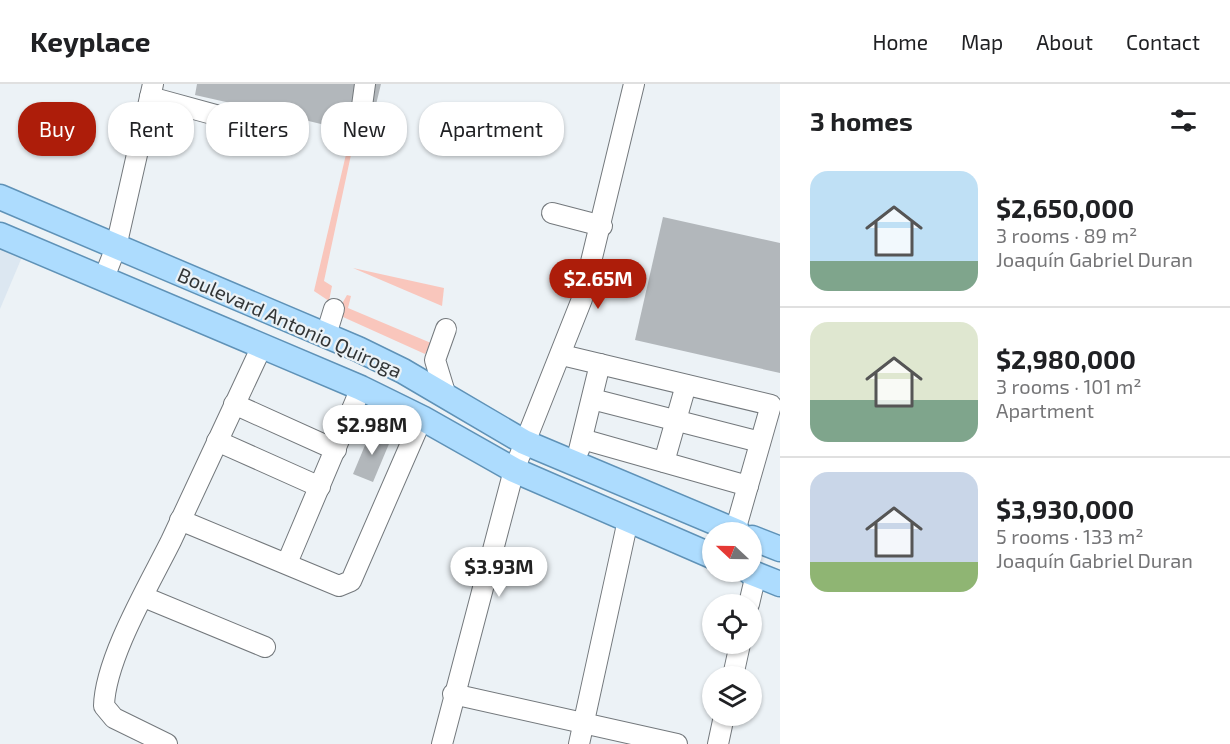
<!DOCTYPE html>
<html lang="en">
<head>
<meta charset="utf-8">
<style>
  :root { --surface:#fff; --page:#f6f6f6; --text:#202124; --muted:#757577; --line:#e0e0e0; --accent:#ad1d0a }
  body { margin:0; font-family:"Exo 2",sans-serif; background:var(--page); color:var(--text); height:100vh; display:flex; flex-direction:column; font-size:22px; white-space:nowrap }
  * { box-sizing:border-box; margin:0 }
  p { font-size:20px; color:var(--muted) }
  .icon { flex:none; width:33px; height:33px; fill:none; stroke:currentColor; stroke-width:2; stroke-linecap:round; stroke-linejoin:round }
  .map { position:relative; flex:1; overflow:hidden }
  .panel { display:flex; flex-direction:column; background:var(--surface); width:450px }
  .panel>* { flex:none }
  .top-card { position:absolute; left:18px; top:18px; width:570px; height:54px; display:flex; gap:12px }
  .needle { width:39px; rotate:292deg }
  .fabs { position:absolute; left:702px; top:438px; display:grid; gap:12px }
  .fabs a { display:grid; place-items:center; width:60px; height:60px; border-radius:50%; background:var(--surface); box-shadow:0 2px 4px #0004; font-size:30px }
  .price { position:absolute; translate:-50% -51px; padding:0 14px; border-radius:21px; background:#fff; color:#222; font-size:20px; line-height:39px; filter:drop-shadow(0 2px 3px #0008) }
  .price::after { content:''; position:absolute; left:50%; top:36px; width:18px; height:14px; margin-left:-9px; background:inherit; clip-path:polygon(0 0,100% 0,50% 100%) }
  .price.selected { background:var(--accent); color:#fff }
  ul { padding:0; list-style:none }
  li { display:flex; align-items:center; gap:18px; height:150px; padding:0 30px }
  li+li { border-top:2px solid var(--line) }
  li span { display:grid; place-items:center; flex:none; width:168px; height:120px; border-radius:18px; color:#555 }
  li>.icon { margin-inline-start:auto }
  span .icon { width:72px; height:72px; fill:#fffc; stroke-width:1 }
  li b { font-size:26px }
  h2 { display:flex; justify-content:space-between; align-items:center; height:72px; padding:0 30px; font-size:26px }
  .pill { padding:0 21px; border-radius:24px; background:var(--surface); box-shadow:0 2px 4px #0004; font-size:21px; line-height:54px }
  .pill.selected { background:var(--accent); color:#fff }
  header { display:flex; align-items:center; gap:36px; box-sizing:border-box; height:84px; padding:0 30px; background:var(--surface); border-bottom:2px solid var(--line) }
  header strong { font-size:28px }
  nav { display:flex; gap:33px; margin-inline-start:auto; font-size:21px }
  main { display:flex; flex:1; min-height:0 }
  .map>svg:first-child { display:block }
  .built { fill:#dce7f1 }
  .green { fill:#f9c6bc }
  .building { fill:#b2b7bb }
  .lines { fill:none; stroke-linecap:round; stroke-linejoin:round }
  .minor-casing { stroke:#73787c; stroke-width:22 }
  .major-casing { stroke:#5f92b7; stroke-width:27 }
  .minor { stroke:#fff; stroke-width:20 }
  .major { stroke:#addcfe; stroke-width:24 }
  .labels { text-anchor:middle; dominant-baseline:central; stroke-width:4.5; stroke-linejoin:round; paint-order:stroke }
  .street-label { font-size:20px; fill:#323536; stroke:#ecf2f6 }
</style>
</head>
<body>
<header>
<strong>Keyplace</strong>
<nav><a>Home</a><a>Map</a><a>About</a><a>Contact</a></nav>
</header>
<main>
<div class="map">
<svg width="780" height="660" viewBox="0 0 780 660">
  <rect width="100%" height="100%" fill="#ecf2f6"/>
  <path class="built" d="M0,164L22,173L0,225Z"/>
  <g class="green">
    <path d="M351,49L363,58L361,68L352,66L324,197L332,202L329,217L314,207Z"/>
    <path d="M353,184L444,204L442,222Z"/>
    <path d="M347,211L351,212L348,224L431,259L425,270L343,233V218Z"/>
  </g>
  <g class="building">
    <path d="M197,0H381L372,37L354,32L350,47L292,33L284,68L258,64L266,27L195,11Z"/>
    <path d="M663,133L780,159V289L635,256Z"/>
    <path d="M371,347L391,355L373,398L353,390Z"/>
  </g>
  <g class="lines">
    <g class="minor-casing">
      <g id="minor">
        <path d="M365,0L359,44L373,55"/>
        <path d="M150,13L256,42"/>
        <path d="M552,129L602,142"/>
        <path d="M104,194L116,163L153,0"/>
        <path d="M446,245L435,276L446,312"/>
        <path d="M326,251L334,225"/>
        <path d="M562,271L771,321L735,447"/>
        <path d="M592,315L760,358"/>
        <path d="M234,320L336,366"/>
        <path d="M582,355L748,402"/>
        <path d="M217,357L320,403"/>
        <path d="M579,366L600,280"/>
        <path d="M664,378L686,301"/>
        <path d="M180,436L339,502L351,497L422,334"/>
        <path d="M287,479L361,304"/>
        <path d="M144,513L265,563"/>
        <path d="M749,520L756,490"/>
        <path d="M733,592L740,560"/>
        <path d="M453,610L677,660"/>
        <path d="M167,660L114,634L104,622C105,575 149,501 171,457C202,392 231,327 262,262"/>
        <path d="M442,660L514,386L582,215L634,0"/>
        <path d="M579,660L628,436"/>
        <path d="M718,660L724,632"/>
      </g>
    </g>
    <g class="major-casing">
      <g id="major">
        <path d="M0,113L358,265L403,287L524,358L738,448"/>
        <path d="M0,151L361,304L422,334L514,386L712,472"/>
        <path d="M752,454L780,465"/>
        <path d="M750,488L780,500"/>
      </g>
    </g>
    <use href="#minor" class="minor"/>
    <use href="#major" class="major"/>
  </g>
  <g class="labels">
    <g class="street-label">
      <text transform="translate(290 238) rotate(24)">Boulevard Antonio Quiroga</text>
    </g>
  </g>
</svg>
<div class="fabs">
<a><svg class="needle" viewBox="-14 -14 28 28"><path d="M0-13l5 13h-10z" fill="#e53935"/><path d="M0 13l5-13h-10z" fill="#757577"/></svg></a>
<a><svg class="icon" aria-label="locate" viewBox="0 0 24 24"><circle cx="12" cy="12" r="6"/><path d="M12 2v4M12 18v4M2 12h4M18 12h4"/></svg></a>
<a><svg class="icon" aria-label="layers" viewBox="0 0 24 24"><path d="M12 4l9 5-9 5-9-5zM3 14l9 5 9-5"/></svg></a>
</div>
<b class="price selected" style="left:598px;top:226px">$2.65M</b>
<b class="price" style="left:372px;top:372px">$2.98M</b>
<b class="price" style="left:499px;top:514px">$3.93M</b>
<div class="top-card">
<a class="pill selected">Buy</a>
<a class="pill">Rent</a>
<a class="pill">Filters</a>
<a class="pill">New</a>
<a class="pill">Apartment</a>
</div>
</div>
<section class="panel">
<h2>3 homes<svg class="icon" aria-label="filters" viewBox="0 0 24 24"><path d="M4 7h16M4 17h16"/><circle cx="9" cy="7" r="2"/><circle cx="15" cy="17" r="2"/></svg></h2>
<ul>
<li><span style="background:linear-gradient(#bfe0f5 75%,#7fa58c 0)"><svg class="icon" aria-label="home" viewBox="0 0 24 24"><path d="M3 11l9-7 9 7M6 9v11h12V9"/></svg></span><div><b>$2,650,000</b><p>3 rooms · 89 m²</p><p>Joaquín Gabriel Duran</p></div></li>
<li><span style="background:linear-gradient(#dfe7d0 65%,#7fa58c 0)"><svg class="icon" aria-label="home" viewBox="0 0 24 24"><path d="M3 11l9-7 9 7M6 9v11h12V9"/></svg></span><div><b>$2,980,000</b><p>3 rooms · 101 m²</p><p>Apartment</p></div></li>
<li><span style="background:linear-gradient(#c9d6e8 75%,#8fb573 0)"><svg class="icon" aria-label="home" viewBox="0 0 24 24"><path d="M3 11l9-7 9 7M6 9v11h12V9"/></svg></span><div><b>$3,930,000</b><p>5 rooms · 133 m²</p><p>Joaquín Gabriel Duran</p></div></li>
</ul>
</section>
</main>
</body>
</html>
